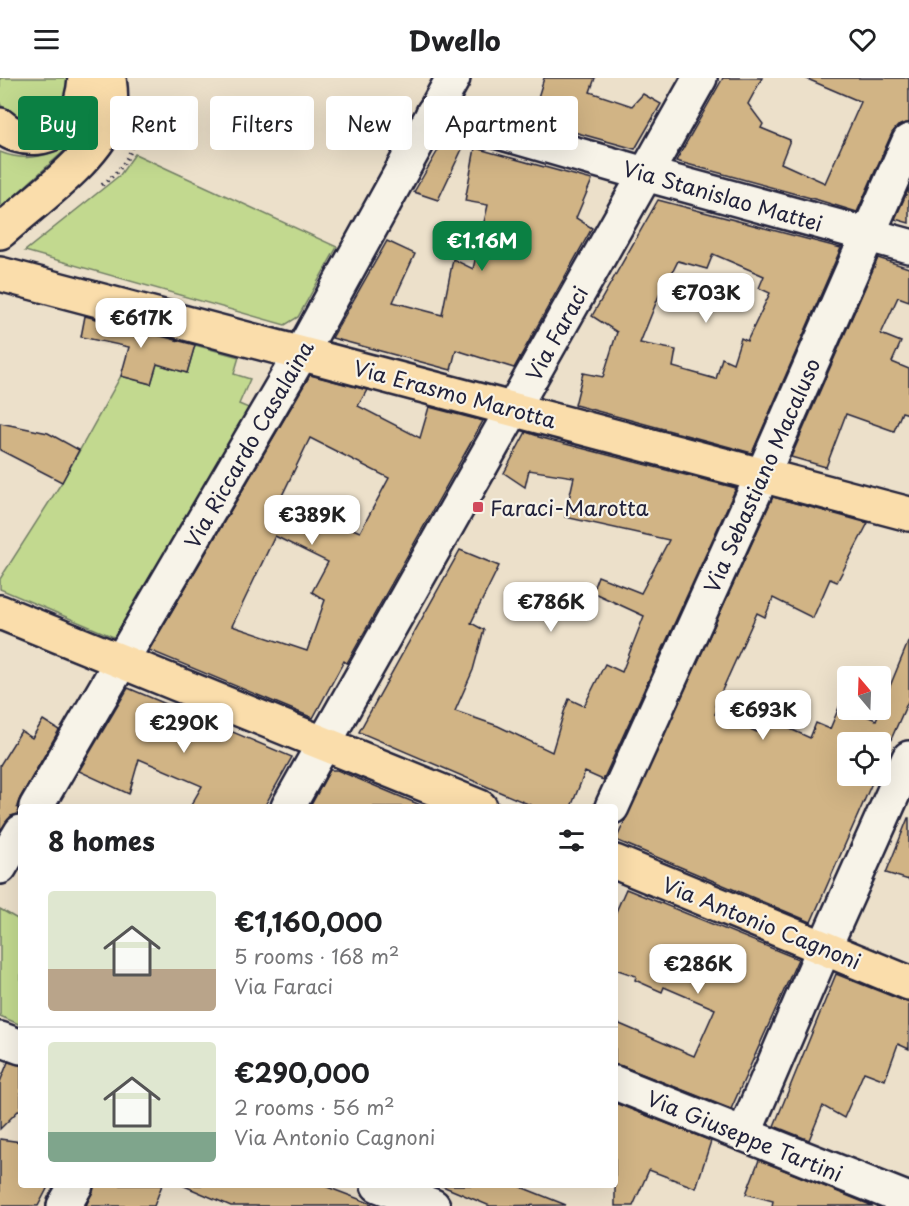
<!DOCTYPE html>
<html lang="en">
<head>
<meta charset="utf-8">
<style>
  :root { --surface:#fff; --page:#f2f2f2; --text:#202124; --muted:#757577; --line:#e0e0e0; --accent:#0b8043 }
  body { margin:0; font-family:"Playpen Sans",sans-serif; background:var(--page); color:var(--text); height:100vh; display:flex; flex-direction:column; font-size:22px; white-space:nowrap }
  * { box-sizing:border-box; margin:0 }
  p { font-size:20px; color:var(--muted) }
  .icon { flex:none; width:33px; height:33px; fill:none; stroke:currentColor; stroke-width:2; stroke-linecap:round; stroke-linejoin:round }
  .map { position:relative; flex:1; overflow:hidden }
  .panel { position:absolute; left:18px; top:726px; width:600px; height:384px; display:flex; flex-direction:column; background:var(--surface); border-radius:6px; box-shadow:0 6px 24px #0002 }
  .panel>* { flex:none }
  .hud { position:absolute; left:18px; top:18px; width:600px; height:54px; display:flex; gap:12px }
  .needle { width:39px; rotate:341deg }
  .buttons { position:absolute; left:837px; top:588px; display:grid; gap:12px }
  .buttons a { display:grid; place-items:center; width:54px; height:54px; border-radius:6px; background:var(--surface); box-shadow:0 6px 24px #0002; font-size:30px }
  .price { position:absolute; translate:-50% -51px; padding:0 14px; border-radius:12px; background:#fff; color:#222; font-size:20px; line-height:39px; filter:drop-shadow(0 2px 3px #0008) }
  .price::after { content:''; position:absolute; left:50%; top:36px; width:18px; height:14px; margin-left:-9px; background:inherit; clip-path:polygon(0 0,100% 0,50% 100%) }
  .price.selected { background:var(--accent); color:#fff }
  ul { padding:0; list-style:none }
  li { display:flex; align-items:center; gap:18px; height:150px; padding:0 30px }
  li+li { border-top:2px solid var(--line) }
  li span { display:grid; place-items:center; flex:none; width:168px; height:120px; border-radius:6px; color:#555 }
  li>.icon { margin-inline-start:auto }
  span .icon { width:72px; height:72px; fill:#fffc; stroke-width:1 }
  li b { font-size:26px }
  h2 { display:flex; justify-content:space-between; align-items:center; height:72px; padding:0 30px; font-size:26px }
  .chip { padding:0 21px; border-radius:6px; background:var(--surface); box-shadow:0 6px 24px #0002; font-size:21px; line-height:54px }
  .chip.selected { background:var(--accent); color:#fff }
  header { display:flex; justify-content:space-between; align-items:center; height:78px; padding:0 30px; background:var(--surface); font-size:27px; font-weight:700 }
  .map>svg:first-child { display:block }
  .green { fill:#c2d98f; stroke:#727e65; stroke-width:1.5 }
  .building { fill:#d1b485; stroke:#22223b; stroke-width:1.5; fill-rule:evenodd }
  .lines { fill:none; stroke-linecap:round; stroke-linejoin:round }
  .minor-casing { stroke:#22223b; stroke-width:38 }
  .major-casing { stroke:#22223b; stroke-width:38 }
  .path { stroke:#22223b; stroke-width:4; stroke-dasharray:1.5 4.5; stroke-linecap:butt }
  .minor { stroke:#f7f3e8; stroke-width:33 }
  .major { stroke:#faddab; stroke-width:33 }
  .poi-dot { fill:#d1495b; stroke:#f7f3e8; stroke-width:2 }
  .labels { text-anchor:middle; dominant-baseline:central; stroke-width:4.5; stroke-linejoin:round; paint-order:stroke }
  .street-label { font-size:21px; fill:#22223b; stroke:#f7f3e8 }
  .poi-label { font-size:21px; fill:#22223b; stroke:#f7f3e8; text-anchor:start }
</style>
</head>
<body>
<header><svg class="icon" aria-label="menu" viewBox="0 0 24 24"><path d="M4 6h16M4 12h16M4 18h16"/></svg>Dwello<svg class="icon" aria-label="heart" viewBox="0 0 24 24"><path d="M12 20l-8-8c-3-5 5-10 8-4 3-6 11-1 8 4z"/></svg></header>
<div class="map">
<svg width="909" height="1128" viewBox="0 0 909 1128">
  <rect width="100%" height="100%" fill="#ece0ca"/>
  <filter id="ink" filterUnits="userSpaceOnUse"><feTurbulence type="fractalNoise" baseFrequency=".0167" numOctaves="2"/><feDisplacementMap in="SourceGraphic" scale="12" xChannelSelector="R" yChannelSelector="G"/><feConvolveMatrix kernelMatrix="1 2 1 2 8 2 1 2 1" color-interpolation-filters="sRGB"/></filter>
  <g filter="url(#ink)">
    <g class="green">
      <path d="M0,0H70L64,28C58,33 50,41 44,43C28,47 10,39 0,26Z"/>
      <path d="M74,64L0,131V74C27,85 50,78 74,64Z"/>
      <path d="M135,76L337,169L298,239L285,247L25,173L120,97Z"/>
      <path d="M195,267L239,279L234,296L250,301L239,326L251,331L116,560L0,511V501L62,404L121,298L151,306L157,286L187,295Z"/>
      <path d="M0,831L21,843V947L0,938Z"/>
    </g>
    <g class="building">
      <path d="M544,0H595L590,14L632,28L643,16L661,26L635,71L531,42Z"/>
      <path d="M723,0H762L748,26L763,46L761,50L790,62L781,85L825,105L861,24L805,0H909V45L898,48L892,55L857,134L818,122L676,83Z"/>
      <path d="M444,62L464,67L438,122L414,114Z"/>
      <path d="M475,70L592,102L576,140L592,150L514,290L456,272L451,292L332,260L387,163L415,176L393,224L442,237L453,181L473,191L488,127L465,123Z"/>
      <path d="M909,110V145L895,141Z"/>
      <path d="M658,122L841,170L752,375L575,327L583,295L603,299L617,254L592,238ZM713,176L764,198L759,210L770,215L747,263L741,260L733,285L722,280L716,301L673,289L676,272L640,265L662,210L664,211L678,183L707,191Z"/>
      <path d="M878,180L909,190V223L898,219L881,256L901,264L892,284L909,291V336L902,334L894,353L846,336L826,389L791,379Z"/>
      <path d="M85,238L195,267L187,295L157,286L151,306L121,298L129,269L81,259Z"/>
      <path d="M310,297L367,312L358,328L420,360L429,329L483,343L347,585L344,583L313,640L149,572ZM310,360L389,400L360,454L329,441L324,451L277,428ZM275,458L328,484L312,514L325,522L307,573L232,548Z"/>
      <path d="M0,345L48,355L79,372L62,404L0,372Z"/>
      <path d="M526,354L538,358V359L736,410L603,702L585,694L571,729H535L359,654L460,472L499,488L471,545L484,552L473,592L455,633L498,648L552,674L564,634L569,621L584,628L605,586L622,594L644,538L592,514L598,498L641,515L669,462L565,439L574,399L529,392L525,409L504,395Z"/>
      <path d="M773,419L868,445L837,504L830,501L813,540L773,520L765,539L757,535L715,628L718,630L715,636L757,654L764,639L810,660L816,645L830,651L840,627L876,642L909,562V621L880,686V664H848V698H875L811,844L616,762Z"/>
      <path d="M128,610L292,679L264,729H190L202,708L139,681L129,716L79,693Z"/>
      <path d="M43,642L59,652L20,720L17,728L19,736L11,738L0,753V687L21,653L32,660Z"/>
      <path d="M330,692H337L425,729H310Z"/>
      <path d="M908,740H909V802L886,795Z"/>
      <path d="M626,811L798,881L731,1031L622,988L615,987V944L694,978L715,931L664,909L662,914L635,902L636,898L615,891V836Z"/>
      <path d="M836,896L909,925V971L898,966L885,1002L864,994L844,1040L823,1028L809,1062L774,1048Z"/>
      <path d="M8,984L21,987V1030L0,1051V1004Z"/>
      <path d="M615,1025L711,1063L696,1110L649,1092L633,1128H615Z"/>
      <path d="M0,1061L21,1064V1107H49L38,1128H0Z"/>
      <path d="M759,1082L873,1128H772L773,1123L746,1116Z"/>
      <path d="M95,1107H162L154,1128H86Z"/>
      <path d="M182,1107H322L372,1126V1128H231Z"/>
      <path d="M440,1107H516L566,1127L490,1128Z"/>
    </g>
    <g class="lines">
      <g class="minor-casing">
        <g id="minor">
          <path d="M433,35L645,96L909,168"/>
          <path d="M36,729L302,274L453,0"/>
          <path d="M288,729L700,0"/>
          <path d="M612,729L762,398L909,63"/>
          <path d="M0,789L21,754"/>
          <path d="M0,961L21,969"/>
          <path d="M615,1005L909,1122"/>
          <path d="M744,1056L824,870L909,680"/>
          <path d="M378,1107L433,1128"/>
          <path d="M64,1128L76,1107"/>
        </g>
      </g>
      <g class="major-casing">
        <g id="major">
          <path d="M0,47C21,67 55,62 72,40C81,29 84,14 85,0"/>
          <path d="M0,154C30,127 93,82 107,46C112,32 111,14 109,0"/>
          <path d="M0,196L909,436"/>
          <path d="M0,534L480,729"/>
          <path d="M615,784L909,905"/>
        </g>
      </g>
      <path class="path" d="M102,107C120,93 130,80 136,58"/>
      <use href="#minor" class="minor"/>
      <use href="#major" class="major"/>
    </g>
  </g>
  <rect class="poi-dot" x="472" y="423" width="12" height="12" rx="3"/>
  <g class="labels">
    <g class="street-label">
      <text transform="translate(723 117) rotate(16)">Via Stanislao Mattei</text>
      <text transform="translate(556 255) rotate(-61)">Via Faraci</text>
      <text transform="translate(455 315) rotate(15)">Via Erasmo Marotta</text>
      <text transform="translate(248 366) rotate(-60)">Via Riccardo Casalaina</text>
      <text transform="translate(761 397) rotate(-66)">Via Sebastiano Macaluso</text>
      <text transform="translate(762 844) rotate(22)">Via Antonio Cagnoni</text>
      <text transform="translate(745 1057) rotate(22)">Via Giuseppe Tartini</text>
    </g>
    <g class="poi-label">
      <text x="490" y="429">Faraci-Marotta</text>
    </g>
  </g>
</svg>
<div class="buttons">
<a><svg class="needle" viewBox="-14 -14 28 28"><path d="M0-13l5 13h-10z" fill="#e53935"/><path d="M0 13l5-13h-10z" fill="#757577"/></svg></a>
<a><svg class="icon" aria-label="locate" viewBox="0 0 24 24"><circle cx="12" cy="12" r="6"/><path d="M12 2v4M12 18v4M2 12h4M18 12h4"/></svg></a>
</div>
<b class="price selected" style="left:482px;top:194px">€1.16M</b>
<b class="price" style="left:706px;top:246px">€703K</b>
<b class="price" style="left:141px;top:271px">€617K</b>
<b class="price" style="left:312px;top:468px">€389K</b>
<b class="price" style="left:551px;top:555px">€786K</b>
<b class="price" style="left:763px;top:663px">€693K</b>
<b class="price" style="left:184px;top:676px">€290K</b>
<b class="price" style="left:698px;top:917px">€286K</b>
<div class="hud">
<a class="chip selected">Buy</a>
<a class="chip">Rent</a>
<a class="chip">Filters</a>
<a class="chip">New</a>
<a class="chip">Apartment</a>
</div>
<section class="panel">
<h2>8 homes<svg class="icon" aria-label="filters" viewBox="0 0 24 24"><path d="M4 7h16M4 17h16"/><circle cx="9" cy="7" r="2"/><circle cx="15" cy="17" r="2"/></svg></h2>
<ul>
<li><span style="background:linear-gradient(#dfe7d0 65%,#b9a48a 0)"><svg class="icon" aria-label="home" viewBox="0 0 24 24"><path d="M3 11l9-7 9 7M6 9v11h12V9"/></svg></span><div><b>€1,160,000</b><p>5 rooms · 168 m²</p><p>Via Faraci</p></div></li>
<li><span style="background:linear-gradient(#dfe7d0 75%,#7fa58c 0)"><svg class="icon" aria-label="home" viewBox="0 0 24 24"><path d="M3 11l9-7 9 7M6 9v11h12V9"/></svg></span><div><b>€290,000</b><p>2 rooms · 56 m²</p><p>Via Antonio Cagnoni</p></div></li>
</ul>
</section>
</div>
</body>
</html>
